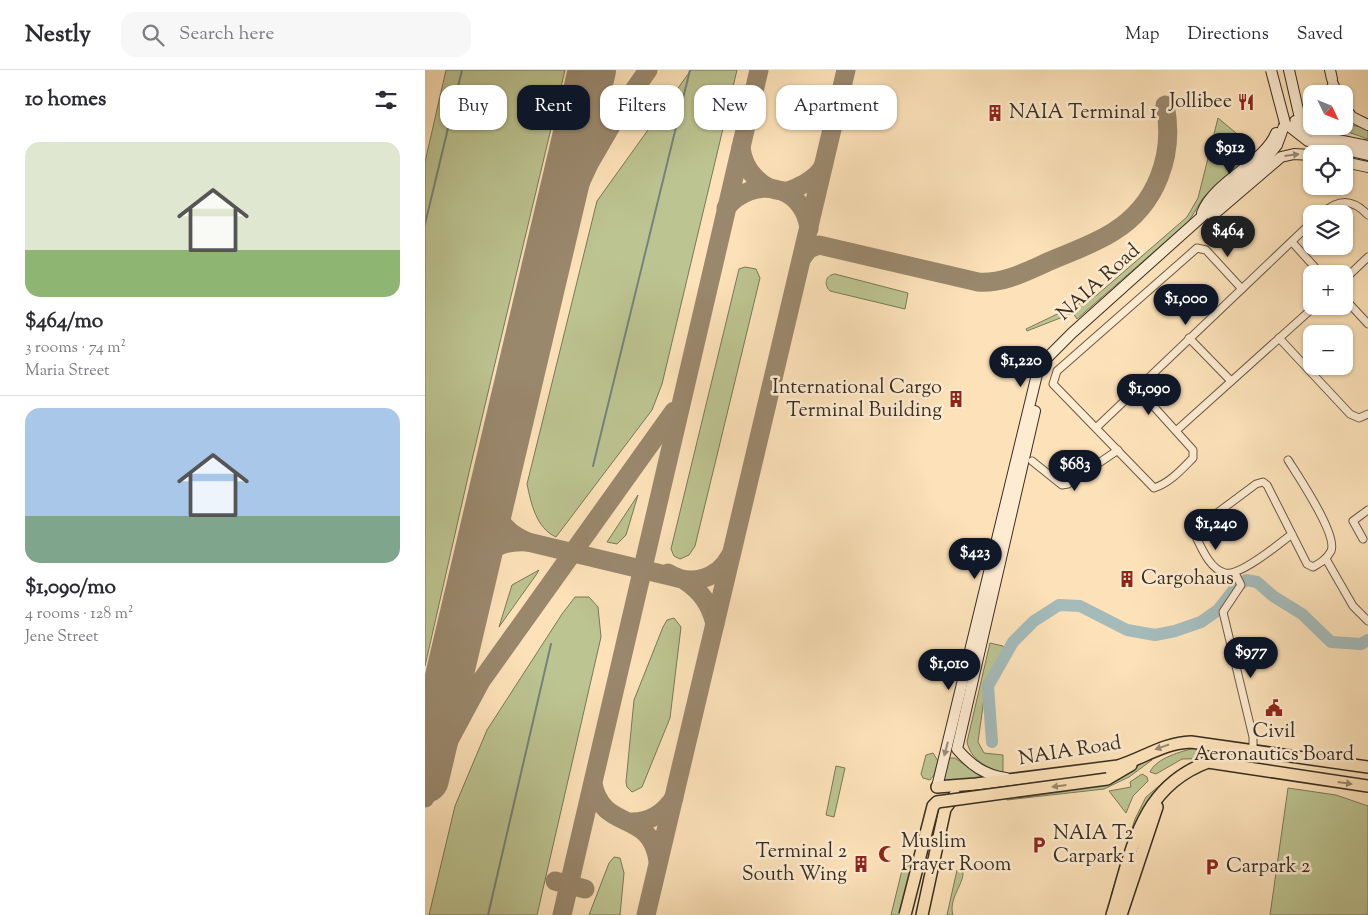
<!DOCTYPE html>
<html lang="en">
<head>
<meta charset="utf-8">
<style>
  :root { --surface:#fff; --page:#f7f7f7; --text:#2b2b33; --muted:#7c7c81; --line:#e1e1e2; --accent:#111827 }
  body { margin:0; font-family:"Sorts Mill Goudy",serif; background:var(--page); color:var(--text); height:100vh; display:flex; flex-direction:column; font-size:19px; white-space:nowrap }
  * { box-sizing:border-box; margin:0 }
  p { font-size:16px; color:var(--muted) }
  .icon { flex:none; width:28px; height:28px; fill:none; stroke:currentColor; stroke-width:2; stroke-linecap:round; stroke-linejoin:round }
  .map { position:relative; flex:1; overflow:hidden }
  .drawer { display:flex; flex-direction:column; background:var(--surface); width:425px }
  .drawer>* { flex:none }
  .top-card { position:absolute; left:15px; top:15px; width:475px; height:45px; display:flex; gap:10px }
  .needle { width:32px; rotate:133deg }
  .buttons { position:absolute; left:878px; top:15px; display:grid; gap:10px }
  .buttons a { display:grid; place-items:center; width:50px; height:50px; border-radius:10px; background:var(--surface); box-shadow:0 1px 4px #0004; font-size:25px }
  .price { position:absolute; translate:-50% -42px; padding:0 11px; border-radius:18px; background:var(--accent); color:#fff; font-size:16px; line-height:32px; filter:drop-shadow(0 1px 2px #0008) }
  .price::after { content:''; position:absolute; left:50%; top:30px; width:15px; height:11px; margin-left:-8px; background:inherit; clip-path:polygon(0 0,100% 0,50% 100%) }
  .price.current { background:#222; color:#fff }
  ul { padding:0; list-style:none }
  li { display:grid; align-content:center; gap:10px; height:265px; padding:0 25px }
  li+li { border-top:1px solid var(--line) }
  li span { display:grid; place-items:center; height:155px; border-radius:15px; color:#555 }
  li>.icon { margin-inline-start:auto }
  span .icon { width:90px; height:90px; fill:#fffc; stroke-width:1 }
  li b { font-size:21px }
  h2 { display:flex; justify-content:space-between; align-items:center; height:60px; padding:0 25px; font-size:21px }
  .chip { padding:0 18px; border-radius:15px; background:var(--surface); box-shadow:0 1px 4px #0004; font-size:18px; line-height:45px }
  .chip.current { background:var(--accent); color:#fff }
  header { display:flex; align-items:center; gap:30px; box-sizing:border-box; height:70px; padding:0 25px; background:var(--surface); border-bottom:1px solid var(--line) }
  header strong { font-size:24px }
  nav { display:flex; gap:28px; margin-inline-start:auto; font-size:18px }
  .search { width:350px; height:45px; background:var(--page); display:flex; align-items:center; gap:12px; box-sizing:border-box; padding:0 18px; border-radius:15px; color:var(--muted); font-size:19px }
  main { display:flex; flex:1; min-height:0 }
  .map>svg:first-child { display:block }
  .green { fill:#bcc491; stroke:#7a7859 }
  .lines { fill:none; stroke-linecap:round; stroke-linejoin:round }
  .stream { stroke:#78827d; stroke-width:2 }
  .river { stroke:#a4bbba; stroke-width:12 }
  .taxiway { stroke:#9a886d; stroke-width:19 }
  .runway { stroke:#9a886d; stroke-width:48 }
  .street-casing { stroke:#685a47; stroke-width:9 }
  .secondary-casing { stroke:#372d21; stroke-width:12 }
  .primary-casing { stroke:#372d21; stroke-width:14 }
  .street { stroke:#feecd2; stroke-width:7 }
  .secondary { stroke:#feecd2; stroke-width:10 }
  .primary { stroke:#fde2b9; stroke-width:11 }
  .secondary-bridge-casing { stroke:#372d21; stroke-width:12; stroke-linecap:butt }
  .primary-bridge-casing { stroke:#372d21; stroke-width:14; stroke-linecap:butt }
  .secondary-bridge { stroke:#feecd2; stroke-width:10 }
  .primary-bridge { stroke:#fde2b9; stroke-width:11 }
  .oneway { fill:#9a8c7a }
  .oneway2 { fill:#9a886d }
  .labels { text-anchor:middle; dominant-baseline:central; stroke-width:5; stroke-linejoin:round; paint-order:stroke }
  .poi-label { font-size:20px; fill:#372d21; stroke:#feecd2; text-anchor:start }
  .street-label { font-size:20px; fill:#372d21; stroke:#feecd2 }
</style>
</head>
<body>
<header>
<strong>Nestly</strong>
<div class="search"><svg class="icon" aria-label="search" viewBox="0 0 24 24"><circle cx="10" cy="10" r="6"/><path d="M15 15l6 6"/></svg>Search here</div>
<nav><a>Map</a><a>Directions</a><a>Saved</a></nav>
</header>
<main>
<section class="drawer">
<h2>10 homes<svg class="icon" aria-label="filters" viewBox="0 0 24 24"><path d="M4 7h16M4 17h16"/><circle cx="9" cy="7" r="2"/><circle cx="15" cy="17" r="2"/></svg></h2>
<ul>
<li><span style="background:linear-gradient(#dfe7d0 70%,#8fb573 0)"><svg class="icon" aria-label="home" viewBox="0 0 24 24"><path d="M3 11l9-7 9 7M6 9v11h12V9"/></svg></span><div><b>$464/mo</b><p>3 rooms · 74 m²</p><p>Maria Street</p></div></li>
<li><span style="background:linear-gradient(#a9c7e8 70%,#7fa58c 0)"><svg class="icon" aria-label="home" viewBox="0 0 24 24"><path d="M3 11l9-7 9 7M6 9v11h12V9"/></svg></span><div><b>$1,090/mo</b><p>4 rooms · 128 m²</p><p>Jene Street</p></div></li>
</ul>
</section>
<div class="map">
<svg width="943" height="845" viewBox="0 0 943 845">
  <rect width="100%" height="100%" fill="#fde2b9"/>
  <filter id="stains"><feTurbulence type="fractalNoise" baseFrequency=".004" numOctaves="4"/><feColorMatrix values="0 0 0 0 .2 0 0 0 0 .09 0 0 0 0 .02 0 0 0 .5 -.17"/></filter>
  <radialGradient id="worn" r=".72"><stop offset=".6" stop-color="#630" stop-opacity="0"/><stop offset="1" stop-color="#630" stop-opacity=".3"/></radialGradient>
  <g class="green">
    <path d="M21,0H140L45,398L0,596V92Z"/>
    <path d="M266,0H312L237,314L227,340L131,467C111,458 106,433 102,414L172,131Z"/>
    <path d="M793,48L823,73V85L778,128L764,151L652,249L648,243L602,261L601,259L672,225L762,147L773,128Z"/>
    <path d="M927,55L943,59V69L906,56Z"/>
    <path d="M320,197L331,199L335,208L270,476L264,485L255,489L249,486L246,479L314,199Z"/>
    <path d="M410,204L483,223L480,239L405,221C398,214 401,205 410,204Z"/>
    <path d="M213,425L201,465L192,474L182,472Z"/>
    <path d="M114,500L111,505L74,557L87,515Z"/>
    <path d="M150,527H164L173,537L176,567L112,845H4L30,736L62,660L137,544Z"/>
    <path d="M249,548L256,557L245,648L217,717L207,722L202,717L201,712L209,630L238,557L242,550Z"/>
    <path d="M565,573L578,576L579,579L561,614L553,672L559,683L578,685V703C562,698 546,690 542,672Z"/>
    <path d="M771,678L800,681L801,685L797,688L757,689L731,704L725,702C731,688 757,681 771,678Z"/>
    <path d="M508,683L513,691L509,705L505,710L498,708L496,704L501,685Z"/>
    <path d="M724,687L727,690L704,707L679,719L582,730V727L687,712L702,704Z"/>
    <path d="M525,688H530L558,708L517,715L521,690Z"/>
    <path d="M411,696L420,698L409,747L401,745Z"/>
    <path d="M717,704L722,707L723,711L708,726L701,743L684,721L706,717L705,712Z"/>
    <path d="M741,710L689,825H686L710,749L721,727Z"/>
    <path d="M863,718L911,725L943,736V845H845Z"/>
    <path d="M189,787L195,788L199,803L195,845H164L184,793Z"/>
    <path d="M480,788L492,792L479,845H466Z"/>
    <path d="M532,800L538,802C539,814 523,829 528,845H522Z"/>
  </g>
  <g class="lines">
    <g class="stream">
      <path d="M0,154L37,0"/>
      <path d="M168,396L265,0"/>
      <path d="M63,845L126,574"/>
    </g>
    <path class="river" d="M567,672L563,616L588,572L609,551L634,535L655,536L702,560L730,565L750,561L776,552L793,540L811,517L821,510L832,512L848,526L877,544L906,572L936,574L943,570"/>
    <g class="taxiway">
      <path d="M316,77C318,99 337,122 361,121C367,121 374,116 379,114C387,109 395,104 398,96"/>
      <path d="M301,138C328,105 379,114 384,159"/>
      <path d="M125,178L164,94L197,37L223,0"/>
      <path d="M377,188L384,179L394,175L553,212C579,214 602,201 625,191C646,182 669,174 688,162C732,135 750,84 740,35"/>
      <path d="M103,472L253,508"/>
      <path d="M49,503C60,479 77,470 103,472C73,460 69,443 70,413"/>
      <path d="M243,503C265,517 293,509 305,486"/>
      <path d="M259,510C276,521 285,534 290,554"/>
      <path d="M168,714C178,763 226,739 233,791"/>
      <path d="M0,728L21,676L56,611L249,341"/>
      <path d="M207,752C226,752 238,743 249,728"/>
      <path d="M130,811L160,819"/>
      <path d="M137,845L334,0"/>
      <path d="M221,845L421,0"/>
    </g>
    <path class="runway" d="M0,709L167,0"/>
    <g class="street-casing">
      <g id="street">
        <path d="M896,144C913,129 927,128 943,145"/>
        <path d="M867,172L896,204"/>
        <path d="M919,210L943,187"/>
        <path d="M919,228L943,254"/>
        <path d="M764,268L806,311"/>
        <path d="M854,268L925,344L934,348L943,344"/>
        <path d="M712,318L768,380V388C757,399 745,413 729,418L628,314L632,301L772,178L781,180L817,219"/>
        <path d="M672,357L886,153"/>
        <path d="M752,360L890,236"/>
        <path d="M863,390C873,406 913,465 906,481C902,489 895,493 888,497L882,494L842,415L838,412L831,414L776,455L772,459L771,467C777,479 785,499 800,503C814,507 854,474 867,464"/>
        <path d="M607,391L637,415L643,414L693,380"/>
        <path d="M938,469L928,451L943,440"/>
        <path d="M901,489L928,536L943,551"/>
        <path d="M810,503L816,515L798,542L828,667V681"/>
      </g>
    </g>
    <g class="secondary-casing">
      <g id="secondary">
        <path d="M864,0L874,44L884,57"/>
        <path d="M905,0L907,9"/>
        <path d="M908,14L912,24"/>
        <path d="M919,37L927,47L943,55"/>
        <path d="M870,51C889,68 920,71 943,76"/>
        <path d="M919,92L943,97"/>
        <path d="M777,143C789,111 839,93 851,63"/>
        <path d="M787,146L856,87L869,84L886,85"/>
        <path d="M581,708C559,705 546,695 532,679L610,341"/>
        <path d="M512,717L614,296L647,263L840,90L852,75L860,53L883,71L943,85"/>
      </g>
    </g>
    <g class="primary-casing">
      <g id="primary">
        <path d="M682,709L706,695"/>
        <path d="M512,717L551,714L693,696C719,688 738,673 766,672L943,697"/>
        <path d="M497,845L520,739L530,725"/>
        <path d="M687,845C707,782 713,718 783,692L943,716"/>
        <path d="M696,845L732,737"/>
      </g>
    </g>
    <use href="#street" class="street"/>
    <use href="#secondary" class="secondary"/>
    <use href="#primary" class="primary"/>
    <g class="secondary-bridge-casing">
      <path id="secondary-bridge" d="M846,0L860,53"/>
    </g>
    <g class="primary-bridge-casing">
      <path id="primary-bridge" d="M480,845L508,736L512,732L682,709"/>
    </g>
    <use href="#secondary-bridge" class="secondary-bridge"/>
    <use href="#primary-bridge" class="primary-bridge"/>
  </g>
  <defs><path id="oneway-solid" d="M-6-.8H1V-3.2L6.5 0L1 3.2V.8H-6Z" transform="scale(1.25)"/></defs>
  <g class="oneway">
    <use href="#oneway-solid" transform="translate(867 85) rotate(-7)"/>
    <use href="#oneway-solid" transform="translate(521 679) rotate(105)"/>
  </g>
  <g class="oneway2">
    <use href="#oneway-solid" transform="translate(737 677) rotate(161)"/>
    <use href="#oneway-solid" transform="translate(920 713) rotate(8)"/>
    <use href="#oneway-solid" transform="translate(634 716) rotate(173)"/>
  </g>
  <defs>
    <g id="restaurant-bare" transform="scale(1.35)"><path d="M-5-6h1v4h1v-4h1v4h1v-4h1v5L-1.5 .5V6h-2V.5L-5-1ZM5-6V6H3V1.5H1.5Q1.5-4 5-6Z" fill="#8f2418" stroke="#feecd2" stroke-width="2.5" paint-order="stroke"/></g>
    <g id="building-bare" transform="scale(1.35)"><path d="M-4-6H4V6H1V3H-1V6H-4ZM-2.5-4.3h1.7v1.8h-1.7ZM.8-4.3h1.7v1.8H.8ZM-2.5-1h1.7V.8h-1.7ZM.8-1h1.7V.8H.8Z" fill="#8f2418" stroke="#feecd2" stroke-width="2.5" paint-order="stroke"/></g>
    <g id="civic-bare" transform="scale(1.35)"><path d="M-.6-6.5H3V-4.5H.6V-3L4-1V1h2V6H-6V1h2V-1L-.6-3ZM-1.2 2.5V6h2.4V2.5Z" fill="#8f2418" stroke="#feecd2" stroke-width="2.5" paint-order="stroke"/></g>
    <g id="parking-bare" transform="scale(1.35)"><path d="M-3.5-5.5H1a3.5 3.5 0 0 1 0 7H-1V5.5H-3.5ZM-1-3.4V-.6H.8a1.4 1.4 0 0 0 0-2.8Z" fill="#8f2418" stroke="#feecd2" stroke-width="2.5" paint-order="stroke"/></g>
    <g id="mosque-bare" transform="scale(1.35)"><path d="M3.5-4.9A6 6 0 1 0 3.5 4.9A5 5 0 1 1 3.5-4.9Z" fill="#8f2418" stroke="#feecd2" stroke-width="2.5" paint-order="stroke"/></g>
  </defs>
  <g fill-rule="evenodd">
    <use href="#restaurant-bare" x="821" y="32"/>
    <use href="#building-bare" x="570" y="43"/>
    <use href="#building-bare" x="531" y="329"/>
    <use href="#building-bare" x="702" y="509"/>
    <use href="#civic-bare" x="849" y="638"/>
    <use href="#parking-bare" x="614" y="775"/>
    <use href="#mosque-bare" x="462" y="784"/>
    <use href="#building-bare" x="436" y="794"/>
    <use href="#parking-bare" x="787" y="797"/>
  </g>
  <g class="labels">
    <g class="poi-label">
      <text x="807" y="32" text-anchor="end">Jollibee</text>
      <text x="584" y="43">NAIA Terminal 1</text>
      <text x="517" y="318" text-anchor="end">International Cargo<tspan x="517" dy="23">Terminal Building</tspan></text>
      <text x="716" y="509">Cargohaus</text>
      <text x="849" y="662" text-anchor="middle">Civil<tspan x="849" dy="23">Aeronautics Board</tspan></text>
      <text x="628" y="764">NAIA T2<tspan x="628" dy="23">Carpark 1</tspan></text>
      <text x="476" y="772">Muslim<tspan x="476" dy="23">Prayer Room</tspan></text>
      <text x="422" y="782" text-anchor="end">Terminal 2<tspan x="422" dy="23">South Wing</tspan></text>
      <text x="801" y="797">Carpark 2</text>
    </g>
    <g class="street-label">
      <text transform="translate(674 213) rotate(-42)">NAIA Road</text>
      <text transform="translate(645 682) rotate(-9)">NAIA Road</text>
    </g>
  </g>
  <rect width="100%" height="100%" filter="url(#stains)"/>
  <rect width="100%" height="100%" fill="url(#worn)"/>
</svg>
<div class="buttons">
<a><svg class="needle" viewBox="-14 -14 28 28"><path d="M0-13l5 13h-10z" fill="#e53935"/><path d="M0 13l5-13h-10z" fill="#7c7c81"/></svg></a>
<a><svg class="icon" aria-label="locate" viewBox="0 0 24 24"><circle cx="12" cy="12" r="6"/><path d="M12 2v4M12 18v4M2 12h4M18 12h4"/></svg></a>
<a><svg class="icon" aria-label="layers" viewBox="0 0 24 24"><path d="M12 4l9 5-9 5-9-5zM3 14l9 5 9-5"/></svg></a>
<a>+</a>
<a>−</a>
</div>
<b class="price" style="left:805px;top:105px">$912</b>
<b class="price current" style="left:803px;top:188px">$464</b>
<b class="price" style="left:761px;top:256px">$1,000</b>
<b class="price" style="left:596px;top:318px">$1,220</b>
<b class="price" style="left:724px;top:346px">$1,090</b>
<b class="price" style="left:650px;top:422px">$683</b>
<b class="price" style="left:791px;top:481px">$1,240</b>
<b class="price" style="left:550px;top:510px">$423</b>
<b class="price" style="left:826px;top:609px">$977</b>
<b class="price" style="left:524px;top:621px">$1,010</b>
<div class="top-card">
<a class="chip">Buy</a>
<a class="chip current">Rent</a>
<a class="chip">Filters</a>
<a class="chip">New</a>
<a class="chip">Apartment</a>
</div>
</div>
</main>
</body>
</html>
